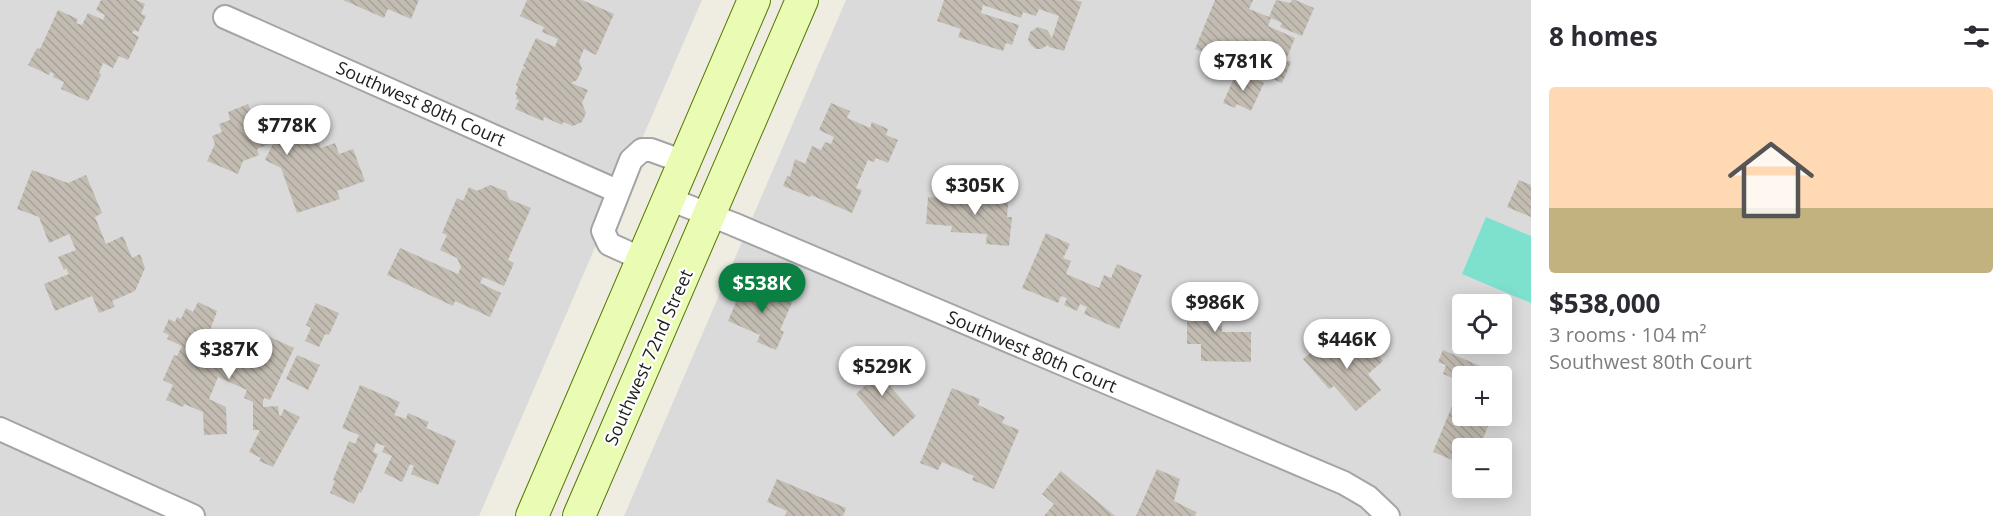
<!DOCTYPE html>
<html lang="en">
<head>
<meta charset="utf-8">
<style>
  :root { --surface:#fff; --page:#f2f2f3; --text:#2b2b33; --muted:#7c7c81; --line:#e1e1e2; --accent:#0b8043 }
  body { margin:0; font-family:"Open Sans",sans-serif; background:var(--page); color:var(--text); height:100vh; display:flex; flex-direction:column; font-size:22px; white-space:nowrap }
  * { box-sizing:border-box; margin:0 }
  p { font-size:20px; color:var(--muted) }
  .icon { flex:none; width:33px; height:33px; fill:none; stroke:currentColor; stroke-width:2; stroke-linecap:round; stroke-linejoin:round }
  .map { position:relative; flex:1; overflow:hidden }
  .panel { display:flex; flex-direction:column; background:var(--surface); width:480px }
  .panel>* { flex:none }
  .tools { position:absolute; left:1452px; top:294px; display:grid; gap:12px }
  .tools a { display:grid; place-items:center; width:60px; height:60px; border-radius:6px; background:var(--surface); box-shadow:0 3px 15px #0003; font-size:30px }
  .price { position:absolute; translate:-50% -51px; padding:0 14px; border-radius:21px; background:#fff; color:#222; font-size:20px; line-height:39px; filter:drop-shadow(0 2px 3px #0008) }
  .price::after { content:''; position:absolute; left:50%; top:36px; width:18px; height:14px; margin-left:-9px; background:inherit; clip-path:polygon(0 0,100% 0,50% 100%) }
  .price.selected { background:var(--accent); color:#fff }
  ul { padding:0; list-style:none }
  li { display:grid; align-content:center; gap:12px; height:318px; padding:0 18px }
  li+li { border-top:2px solid var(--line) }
  li span { display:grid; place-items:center; height:186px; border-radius:6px; color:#555 }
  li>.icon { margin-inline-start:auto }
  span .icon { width:108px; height:108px; fill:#fffc; stroke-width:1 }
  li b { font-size:26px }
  h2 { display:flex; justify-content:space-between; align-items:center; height:72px; padding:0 18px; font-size:26px }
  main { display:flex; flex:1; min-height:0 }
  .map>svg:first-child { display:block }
  .residential { fill:#dbdada; fill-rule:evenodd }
  .pitch { fill:#7de1ce }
  .building { fill:url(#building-back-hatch) }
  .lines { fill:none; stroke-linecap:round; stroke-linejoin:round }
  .street-casing { stroke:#a4a4a4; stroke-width:26 }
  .secondary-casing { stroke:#537701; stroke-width:34 }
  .street { stroke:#fff; stroke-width:22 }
  .secondary { stroke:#eafbb4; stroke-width:32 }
  .labels { text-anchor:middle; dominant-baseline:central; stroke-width:4.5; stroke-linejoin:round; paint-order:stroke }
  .street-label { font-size:18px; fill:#1d1d1d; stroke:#fff }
</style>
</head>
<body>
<main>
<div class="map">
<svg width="1531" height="516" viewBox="0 0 1531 516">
  <defs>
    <pattern id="building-back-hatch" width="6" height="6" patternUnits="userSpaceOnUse" patternTransform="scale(1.5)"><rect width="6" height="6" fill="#c3bcb2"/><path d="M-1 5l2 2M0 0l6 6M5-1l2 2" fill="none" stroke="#a7a199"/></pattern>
  </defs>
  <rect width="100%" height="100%" fill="#efede2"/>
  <g class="residential">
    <path d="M0,0H702L479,516H0Z"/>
    <path d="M846,0H1531V516H624ZM1462,304H1502V344H1462ZM1462,376H1502V416H1462ZM1462,448H1502V488H1462Z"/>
  </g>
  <path class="pitch" d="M1486,217L1531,236V303L1462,274Z"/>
  <g class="building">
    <path d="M101,0H136L145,4L141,14L146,16L138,32L134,30L132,33L139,37L128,60L119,56L113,68L103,63L99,73L101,75L88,101L61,89L64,82L53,77L54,74L50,72L49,75L28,65L37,48L40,49L58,10L78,19L76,23L82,25L88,13L103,20L105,15L96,10Z"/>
    <path d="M343,0H419L411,19L388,9L384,18Z"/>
    <path d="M527,0H582L614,14L596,55L584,49L579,61L582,69L577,80L571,83L588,90L582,103L586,113L582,122L573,126L563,122L562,125L544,117L543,121L515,109L519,100L516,99L517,95L515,94L518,86L516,85L523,68L526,69V68L523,66L536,38L555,47L558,39L542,32L544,27L520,16Z"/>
    <path d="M944,0H1075L1082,2L1064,51L1049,47L1048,45L1041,49H1036L1031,45L1028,40L1030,32L1038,27L1047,30L1052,38L1059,16L1039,9L1036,16L1023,12L1021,18L983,5L981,13L1019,25L1012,45L1006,43L1003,51L958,37L961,29L937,21Z"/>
    <path d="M1215,0H1253L1249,9L1269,17L1276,0L1290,3L1292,0H1295L1314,8L1302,36L1280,27L1282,23L1271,18L1268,26L1295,38L1286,60L1291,62L1282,83L1258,73L1260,68L1230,55L1227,62L1195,49Z"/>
    <path d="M1237,71L1264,83L1251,111L1237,104L1235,108L1223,103Z"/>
    <path d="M831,103L850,111L847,118L870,128L872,122L888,129L886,135L898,140L888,163L876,158L874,162L868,160L856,188L862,190L852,213L811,195L810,197L783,186L787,176L790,177L795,159L805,164L812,146L821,150L825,142L831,144L834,137L819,130Z"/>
    <path d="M248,104L251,112L258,109L263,123L269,121L272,114L286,119L288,115L319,130L316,136L321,148L335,143L339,154L353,149L365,181L337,191L340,199L297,213L281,168L265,160L274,142L257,149L259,155L243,161L238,174L207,161L215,144L212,136L222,132L219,124L230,120L228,112Z"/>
    <path d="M32,170L68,183L86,175L102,213L95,217L106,244L123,236L132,258L140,254L145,268L135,291L112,301L115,307L99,313L92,296L55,311L44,284L69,274L66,268L64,270L58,257L76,250L69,234L49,243L39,217L17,209Z"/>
    <path d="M1519,180L1531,185V217L1507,207Z"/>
    <path d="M490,185L506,191L509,199L531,208L508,260L514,263L504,286L483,277L480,283L501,293L490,317L455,301L453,306L387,275L400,248L458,274L461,267L457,258L440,250L447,235L442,233L457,198L463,201L469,187L477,191Z"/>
    <path d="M980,189L1009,191L1007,217H1012L1009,246L986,244L987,234L951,232L952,226L926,224L928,197L979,201Z"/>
    <path d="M1046,233L1070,244L1063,258L1071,261L1066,274L1099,288L1104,275L1111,278L1117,264L1142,275L1119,329L1084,314L1087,307L1080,304L1077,311L1064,305L1067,298L1061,296L1058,303L1022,288Z"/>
    <path d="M763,285L794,298L780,330L784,332L776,350L757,342L760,335L728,321L742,288L758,296Z"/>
    <path d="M1187,297H1218V323H1222V332H1251V362L1201,361V344H1187Z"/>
    <path d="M198,302L217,311L203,350L208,352L212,343L238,355L236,358L246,362L259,332L294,348L270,400L264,398L263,401V407L278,406L279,415L281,416L284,409L300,417L273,467L259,461L261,458L249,452L260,430H253V402L244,398L247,390L218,377L209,399L226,407L227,434L204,435L203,412L184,404L183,407L166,400L173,385L163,380L174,355L177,356L182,346L167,339L169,335L163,332L169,319L175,322L177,317L181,319L186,308L193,312Z"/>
    <path d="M316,303L339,313L329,335L325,334L319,347L305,341L311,328L306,325Z"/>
    <path d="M1358,333L1383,361L1368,374L1381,390L1356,411L1334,386L1329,389L1303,359L1325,341L1335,353Z"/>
    <path d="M1443,350L1508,378L1502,394V376H1462V416H1492L1483,439L1489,441L1486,448H1462V464L1433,452L1462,382L1443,374L1446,365L1438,362Z"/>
    <path d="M870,351L881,376L916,416L893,437L856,394L866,385L854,359Z"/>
    <path d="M297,355L320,365L308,390L286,379Z"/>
    <path d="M360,385L400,402L394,415L406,419L408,413L429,422L426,428L456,441L438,485L411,474L414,466L410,464L402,482L384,473L392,456L382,452L385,446L376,443L373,452L378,454L361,493L359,492L354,504L330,493L335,481L333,480L349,441L355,444L359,435L342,428Z"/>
    <path d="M952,388L980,399L978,405L1005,417L1002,423L1019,430L994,489L972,480L974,476L942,462L938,470L920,463Z"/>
    <path d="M1157,469L1180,479L1174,501L1196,512L1195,516H1136Z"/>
    <path d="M1061,471L1115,516H1044L1054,504L1042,494Z"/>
    <path d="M777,479L846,508L843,516H785L787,511L767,502Z"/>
  </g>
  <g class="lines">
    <g class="street-casing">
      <g id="street">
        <path d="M225,17L617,191"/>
        <path d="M669,199L733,224L1344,483L1368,497L1388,516"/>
        <path d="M642,259L609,244L603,231L631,160L642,150H651L684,162"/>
        <path d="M0,429L193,516"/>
      </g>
    </g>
    <g class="secondary-casing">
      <g id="secondary">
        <path d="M532,516L754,0"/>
        <path d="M579,516L802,0"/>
      </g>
    </g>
    <use href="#street" class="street"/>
    <use href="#secondary" class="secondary"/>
  </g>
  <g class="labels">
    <g class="street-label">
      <text transform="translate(421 103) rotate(24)">Southwest 80th Court</text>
      <text transform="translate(1032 351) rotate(23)">Southwest 80th Court</text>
      <text transform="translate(648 357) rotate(-66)">Southwest 72nd Street</text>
    </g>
  </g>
</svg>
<div class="tools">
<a><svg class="icon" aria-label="locate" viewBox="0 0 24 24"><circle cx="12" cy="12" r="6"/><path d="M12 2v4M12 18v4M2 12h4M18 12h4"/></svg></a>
<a>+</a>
<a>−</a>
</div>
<b class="price" style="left:1243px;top:92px">$781K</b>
<b class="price" style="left:287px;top:156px">$778K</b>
<b class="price" style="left:975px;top:216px">$305K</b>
<b class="price selected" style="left:762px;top:314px">$538K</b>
<b class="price" style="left:1215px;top:333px">$986K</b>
<b class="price" style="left:1347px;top:370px">$446K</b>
<b class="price" style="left:229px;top:380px">$387K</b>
<b class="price" style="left:882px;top:397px">$529K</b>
</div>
<section class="panel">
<h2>8 homes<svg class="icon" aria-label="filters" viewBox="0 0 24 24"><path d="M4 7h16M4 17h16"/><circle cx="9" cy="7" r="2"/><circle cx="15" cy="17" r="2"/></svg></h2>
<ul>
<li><span style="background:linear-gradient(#ffd9b3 65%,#c2b280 0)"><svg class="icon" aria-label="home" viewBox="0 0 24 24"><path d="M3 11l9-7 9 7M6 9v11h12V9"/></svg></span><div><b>$538,000</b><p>3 rooms · 104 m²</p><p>Southwest 80th Court</p></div></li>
</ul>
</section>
</main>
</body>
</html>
